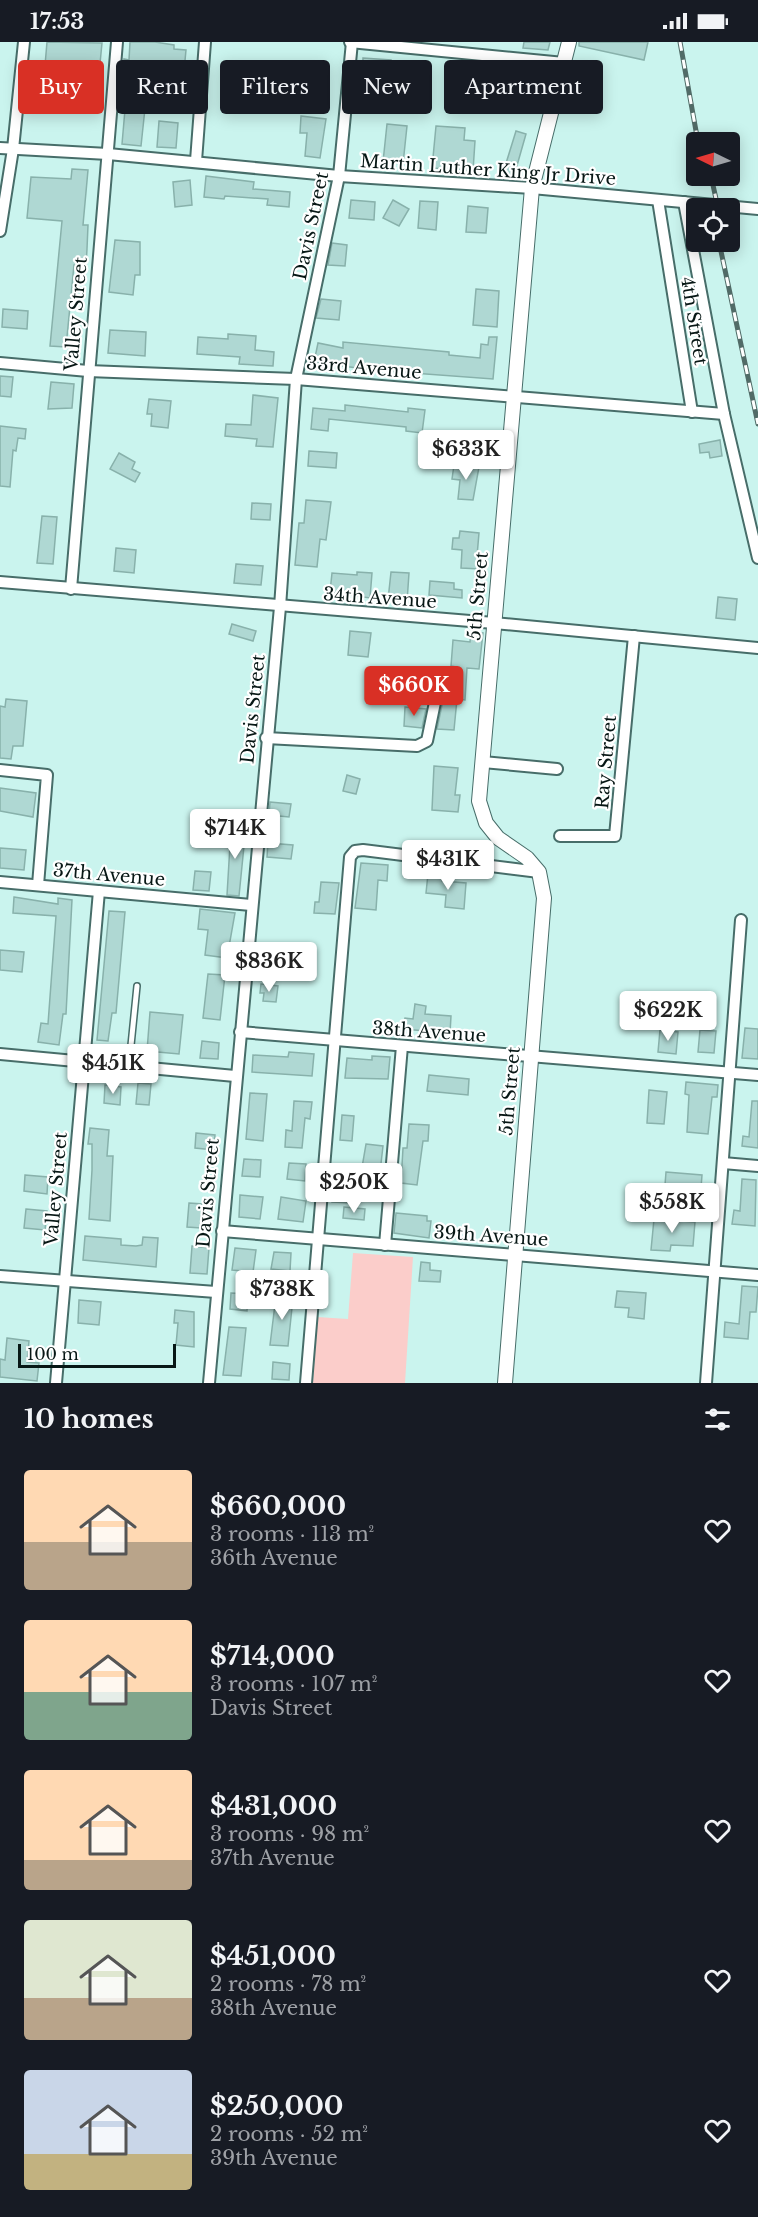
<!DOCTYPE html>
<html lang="en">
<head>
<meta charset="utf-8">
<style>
  :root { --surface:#171b24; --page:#20242c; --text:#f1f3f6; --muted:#9ea1a6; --accent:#d93025 }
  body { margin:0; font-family:"Libre Baskerville",serif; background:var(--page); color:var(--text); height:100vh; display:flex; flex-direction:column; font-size:22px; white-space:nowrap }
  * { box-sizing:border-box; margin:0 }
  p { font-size:20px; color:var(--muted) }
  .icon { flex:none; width:33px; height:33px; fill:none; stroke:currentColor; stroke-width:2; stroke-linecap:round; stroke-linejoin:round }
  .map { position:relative; height:1341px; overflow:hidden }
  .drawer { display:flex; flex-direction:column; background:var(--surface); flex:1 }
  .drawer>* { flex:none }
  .hud { position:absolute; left:18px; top:18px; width:723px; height:54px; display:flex; gap:12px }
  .needle { width:39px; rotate:275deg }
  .fabs { position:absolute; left:686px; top:90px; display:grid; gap:12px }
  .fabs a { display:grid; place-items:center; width:54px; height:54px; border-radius:6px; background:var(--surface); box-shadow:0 3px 15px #0003; font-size:30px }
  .scale { position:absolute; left:18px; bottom:15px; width:158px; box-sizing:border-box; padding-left:6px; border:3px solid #071715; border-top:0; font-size:16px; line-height:21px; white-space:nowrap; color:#071715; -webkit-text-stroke:4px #fff; paint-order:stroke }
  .price { position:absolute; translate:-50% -51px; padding:0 14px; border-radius:6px; background:#fff; color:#222; font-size:20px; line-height:39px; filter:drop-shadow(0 2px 3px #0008) }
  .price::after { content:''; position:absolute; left:50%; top:36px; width:18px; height:14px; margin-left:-9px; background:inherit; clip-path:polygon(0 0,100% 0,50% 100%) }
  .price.current { background:var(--accent); color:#fff }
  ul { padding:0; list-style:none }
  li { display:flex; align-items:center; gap:18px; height:150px; padding:0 24px }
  li span { display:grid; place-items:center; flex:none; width:168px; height:120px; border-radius:6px; color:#555 }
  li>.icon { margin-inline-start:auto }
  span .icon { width:72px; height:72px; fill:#fffc; stroke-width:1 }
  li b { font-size:26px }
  h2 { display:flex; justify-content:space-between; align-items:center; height:72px; padding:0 24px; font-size:26px }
  .tag { padding:0 21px; border-radius:6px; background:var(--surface); box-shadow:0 3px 15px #0003; font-size:21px; line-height:54px }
  .tag.current { background:var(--accent); color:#fff }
  .status { display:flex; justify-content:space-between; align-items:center; height:42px; padding:0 30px; background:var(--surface); direction:ltr }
  .status svg { height:16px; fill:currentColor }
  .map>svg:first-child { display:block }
  .green { fill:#fbcdca }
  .building { fill:#afd8d3; stroke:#88b1ab; stroke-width:1.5 }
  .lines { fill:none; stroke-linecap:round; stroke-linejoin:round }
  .service-casing { stroke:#476d69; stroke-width:8 }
  .minor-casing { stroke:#476d69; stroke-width:14 }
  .tertiary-casing { stroke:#476d69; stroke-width:16 }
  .service { stroke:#fff; stroke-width:5 }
  .minor { stroke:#fff; stroke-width:10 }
  .tertiary { stroke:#fff; stroke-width:14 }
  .rail-casing { stroke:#516b67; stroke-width:5 }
  .rail { stroke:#fff; stroke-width:3; stroke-dasharray:9; stroke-linecap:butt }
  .labels { text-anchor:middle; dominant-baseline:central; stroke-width:4.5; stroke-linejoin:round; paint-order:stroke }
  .street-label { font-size:18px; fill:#071715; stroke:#fff }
</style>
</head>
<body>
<div class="status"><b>17:53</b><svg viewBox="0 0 49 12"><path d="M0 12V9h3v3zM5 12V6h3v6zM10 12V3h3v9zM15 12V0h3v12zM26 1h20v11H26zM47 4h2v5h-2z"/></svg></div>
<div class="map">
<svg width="758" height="1341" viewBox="0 0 758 1341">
  <rect width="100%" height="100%" fill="#caf4ee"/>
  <path class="green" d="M353,1211L413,1215L405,1341H313L317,1275L348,1277Z"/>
  <g class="building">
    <path d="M47,0L102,1L97,52L43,47Z"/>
    <path d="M130,0H155L174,3V7L186,8L184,29L148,26L147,40L122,37L124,17L129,18Z"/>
    <path d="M524,0H550L548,8L523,6Z"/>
    <path d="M579,0H648L644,18L579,4Z"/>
    <path d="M363,16L391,18L389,37L384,36L381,62L362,61Z"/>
    <path d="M304,20L327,22L325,43L315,42L314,50L301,49Z"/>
    <path d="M256,22L274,24L272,44L254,43Z"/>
    <path d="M126,56L146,57L141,104L122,102Z"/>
    <path d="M301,74L326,77L320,116L305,114L307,91H300Z"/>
    <path d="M159,79L178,81L176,106L157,105Z"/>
    <path d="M387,82L407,84L403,122L383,120Z"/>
    <path d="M436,84L465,86L464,98L475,99L473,129L432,126Z"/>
    <path d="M516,89L526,92L514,134L503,131Z"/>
    <path d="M72,127L88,128L83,183H88L87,207L86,224L74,223L66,305L50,304L62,179L27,176L31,135L71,137Z"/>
    <path d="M206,134L254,140L253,147L290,150L289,165L267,163L268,157L225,154L224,157L204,155Z"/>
    <path d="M190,138L192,163L175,165L173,140Z"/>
    <path d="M351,158L375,160L374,178L349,176Z"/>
    <path d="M393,158L409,167L399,184L383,176Z"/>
    <path d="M420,159L438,160L436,188L418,186Z"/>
    <path d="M468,164L488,166L486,191L466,190Z"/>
    <path d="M115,198L140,200V233H135L133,253L109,250Z"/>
    <path d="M332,201L347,203L345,224L328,223Z"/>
    <path d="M476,247L499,249L497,285L473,283Z"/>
    <path d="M321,257L341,259L339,278L316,276Z"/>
    <path d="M3,267L28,269L27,287L2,285Z"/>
    <path d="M110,288L146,290L145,314L108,311Z"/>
    <path d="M228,292L256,294L255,308L274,310L273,324L239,322L240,315L197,312L198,295L228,297Z"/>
    <path d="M489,295H497L493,337L372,328L314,320L318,301L343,306V300L449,310V313L480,316L481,302L488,303Z"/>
    <path d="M0,334L13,335L11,355L0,354Z"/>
    <path d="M51,340L74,342L72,366L48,367Z"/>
    <path d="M253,353L278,356L273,405L256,404L257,397L225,394L226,382L251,383Z"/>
    <path d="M149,357L171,359L168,386L151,384L152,372H147Z"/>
    <path d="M345,363L408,370V366L425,368L422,391L406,389V385L329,377L328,389L311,387L313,366L345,369Z"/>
    <path d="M0,384L26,387L25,397L18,396L16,409L13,408L10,445L0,444Z"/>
    <path d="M720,398L722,414L710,416L709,410L700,411L699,402Z"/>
    <path d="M309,409L337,411L336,426L308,424Z"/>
    <path d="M119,411L135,420L132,427L140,431L135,440L110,427Z"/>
    <path d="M454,423L479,425L473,458L458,457L460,438L452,437Z"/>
    <path d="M306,458L331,460L326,498L320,497L317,525L295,523L299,481H304Z"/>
    <path d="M252,461L271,462L270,478L251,477Z"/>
    <path d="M42,474L57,475L53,522L37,521Z"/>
    <path d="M460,489L479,491L477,514H480V527L461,526L462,508L452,507L453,496H459Z"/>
    <path d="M116,506L136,508L134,531L114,529Z"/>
    <path d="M236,522L263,524L261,543L234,541Z"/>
    <path d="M357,530L372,531L370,556L330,550L332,531L357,533Z"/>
    <path d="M391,530L409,531L407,560L388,558Z"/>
    <path d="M430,539L454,541V547L462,548V556L429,553Z"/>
    <path d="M718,555L737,557L735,578L716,576Z"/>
    <path d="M232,582L256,589L253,599L229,592Z"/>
    <path d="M350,589L371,591L368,615L348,613Z"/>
    <path d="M471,590L483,591L479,627L467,626L465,658L457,657L454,688L437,687L446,644L455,645L457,625L451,624L453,598L470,600Z"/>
    <path d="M6,657L27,659L23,704H13L11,717L0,716V664L5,665Z"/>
    <path d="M405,665L426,667L422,686L404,684Z"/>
    <path d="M434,724L458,726L455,753H460L458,770L432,768Z"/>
    <path d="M347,733L360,737L356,752L343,749Z"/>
    <path d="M0,746L36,751L33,775L0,769Z"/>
    <path d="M270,760L291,762L289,775L269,773Z"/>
    <path d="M222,790L248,793L247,805L244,804L239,854L227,853L230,803L221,802Z"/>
    <path d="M268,801L293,803L291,817L267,815Z"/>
    <path d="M0,806L26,808L24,828L0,826Z"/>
    <path d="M361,821L388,823L387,839L378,838L376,868L355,866Z"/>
    <path d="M195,829L211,830L209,849L193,848Z"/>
    <path d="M428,832L442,834V839L466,841L464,867L445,865L446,853L426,851Z"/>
    <path d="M321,840L339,841L335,872L314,871L315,860H319Z"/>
    <path d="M14,855L58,862V856L72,858L66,972H63L59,1003L38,1000L41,981L48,982L56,874L13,871Z"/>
    <path d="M200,867L235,871L227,916L205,913L208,888L198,887Z"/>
    <path d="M109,869L125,870L116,971H112L108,999L97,998Z"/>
    <path d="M0,908L24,910L22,930L0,928Z"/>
    <path d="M208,932L225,933L220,978L203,976Z"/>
    <path d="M261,942L278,944L276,960L263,959L264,951H260Z"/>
    <path d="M415,962L426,964L425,972L451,974L450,991L403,987L405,976L413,977Z"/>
    <path d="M150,970L183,973L179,1012L147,1009Z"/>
    <path d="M745,986L758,987V1017L742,1016Z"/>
    <path d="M660,988L678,990L676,1012L658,1010Z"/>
    <path d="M700,988L716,989L714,1011L698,1010Z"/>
    <path d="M202,999L219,1001L218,1017L200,1016Z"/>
    <path d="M289,1010L314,1012L312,1034L252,1030L253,1013L288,1015Z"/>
    <path d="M372,1014L390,1015L388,1037L345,1036L347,1016L372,1018Z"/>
    <path d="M429,1033L469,1037L468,1053L427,1049Z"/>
    <path d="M686,1040L718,1043L717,1055H712L708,1092L687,1090L689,1053L685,1052Z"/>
    <path d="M138,1041L151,1042L149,1063L136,1062Z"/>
    <path d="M105,1043L121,1045L120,1063L104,1061Z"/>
    <path d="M649,1048L667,1050L664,1082L647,1081Z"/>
    <path d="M250,1051L267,1052L263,1099L246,1097Z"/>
    <path d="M294,1059L312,1060L310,1077L305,1076L302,1106L285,1105L286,1088L292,1089Z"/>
    <path d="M752,1059H758V1106L742,1104L743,1094L749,1095Z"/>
    <path d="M342,1073L354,1074L352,1099L340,1098Z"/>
    <path d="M409,1082L429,1083L428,1099H423L417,1143L401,1141L403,1106H407Z"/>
    <path d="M90,1086L109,1088L107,1114H113L110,1179L89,1177L92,1128V1102H88Z"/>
    <path d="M196,1091L215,1093L214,1108L195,1106Z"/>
    <path d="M366,1102L383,1104L379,1139L360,1137Z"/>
    <path d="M244,1117L261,1118L260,1135L242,1134Z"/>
    <path d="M289,1121L306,1122L305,1139L287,1137Z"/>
    <path d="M666,1130L702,1133L701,1146L665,1143Z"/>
    <path d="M25,1133L48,1135L47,1152L24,1149Z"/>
    <path d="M742,1137L756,1138L755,1184L732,1182L734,1168L740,1169Z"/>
    <path d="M333,1140L353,1142L352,1161L332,1160Z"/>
    <path d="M240,1153L263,1155L260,1177L239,1175Z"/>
    <path d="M281,1155L306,1159L303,1180L278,1177Z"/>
    <path d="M189,1161L203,1162L201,1186L187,1185Z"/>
    <path d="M344,1165L365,1167L364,1178L343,1176Z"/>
    <path d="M26,1167L47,1169L45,1188L24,1186Z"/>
    <path d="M396,1171L427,1174V1179H431L429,1196L394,1191Z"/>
    <path d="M654,1177L695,1180L693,1204L671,1203L670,1209L651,1208Z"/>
    <path d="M85,1194L121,1197V1203L136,1204L142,1203L143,1195L158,1196L156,1225L83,1218Z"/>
    <path d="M192,1204L209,1206L207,1232L190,1231Z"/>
    <path d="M235,1206L256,1208L253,1230L232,1228Z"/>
    <path d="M274,1210L291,1211L290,1229L271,1227Z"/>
    <path d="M421,1220L430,1221V1228L441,1229L440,1240L419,1239Z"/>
    <path d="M742,1244L758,1245L756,1270H750L748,1297L724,1295L725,1280L739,1282Z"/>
    <path d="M617,1249L646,1251L644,1277L628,1275L629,1266L615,1265Z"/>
    <path d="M231,1251L248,1252L247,1269L230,1267Z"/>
    <path d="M276,1254L293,1256L288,1304L270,1303Z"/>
    <path d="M79,1258L101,1260L99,1283L78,1281Z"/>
    <path d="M175,1268L194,1270V1305L176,1303L178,1281H174Z"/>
    <path d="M229,1285L246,1286L241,1334L223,1333Z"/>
    <path d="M7,1296L29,1299L27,1320L39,1321L37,1339L0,1335V1317L5,1318Z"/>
    <path d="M273,1320L290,1322L289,1338L272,1337Z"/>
  </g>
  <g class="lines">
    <g class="service-casing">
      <path id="service" d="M129,1023L137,944"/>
    </g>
    <g class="minor-casing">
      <g id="minor">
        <path d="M350,0L564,21"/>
        <path d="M0,106L108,112L339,134L532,146L758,167"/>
        <path d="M196,119L205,0"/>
        <path d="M658,158L692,370"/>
        <path d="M684,160L724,372L758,516"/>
        <path d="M0,189L13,107L24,0"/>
        <path d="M0,321L88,329L296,337L724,372"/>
        <path d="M0,540L494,581L758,606"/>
        <path d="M71,547L117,0"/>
        <path d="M266,696L417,704L427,699L439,641"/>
        <path d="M483,720L557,727"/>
        <path d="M0,728L47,733L38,843"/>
        <path d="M560,794H615L634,594"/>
        <path d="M0,840L251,863"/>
        <path d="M240,990L758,1033"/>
        <path d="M0,1012L235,1034"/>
        <path d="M723,1121L758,1124"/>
        <path d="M222,1189L758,1233"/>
        <path d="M385,1203L402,1004"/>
        <path d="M0,1234L216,1250"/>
        <path d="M56,1341L99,849"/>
        <path d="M209,1341L280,565L296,337L339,134L352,0"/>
        <path d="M306,1341L350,815L355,809L363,808L539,830"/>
        <path d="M706,1341L741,878"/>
      </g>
    </g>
    <g class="tertiary-casing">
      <path id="tertiary" d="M505,1341L544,856L539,830L527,816L498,796L486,781L479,759L532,146L569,0"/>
    </g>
    <use href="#service" class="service"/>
    <use href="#minor" class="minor"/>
    <use href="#tertiary" class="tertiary"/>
    <g class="rail-casing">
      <g id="rail">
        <path d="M680,0L698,100"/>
        <path d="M711,134L718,166"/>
        <path d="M719,200L758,382"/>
      </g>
    </g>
    <use href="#rail" class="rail"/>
  </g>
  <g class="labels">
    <g class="street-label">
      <text transform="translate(488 128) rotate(4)">Martin Luther King Jr Drive</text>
      <text transform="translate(311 184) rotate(-78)">Davis Street</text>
      <text transform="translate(76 272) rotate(-85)">Valley Street</text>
      <text transform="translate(694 279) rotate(81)">4th Street</text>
      <text transform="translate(364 326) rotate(5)">33rd Avenue</text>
      <text transform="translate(478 554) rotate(-85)">5th Street</text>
      <text transform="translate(380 556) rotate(4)">34th Avenue</text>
      <text transform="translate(253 667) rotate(-84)">Davis Street</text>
      <text transform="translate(606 720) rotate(-85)">Ray Street</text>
      <text transform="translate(109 833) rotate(5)">37th Avenue</text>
      <text transform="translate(429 990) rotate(4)">38th Avenue</text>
      <text transform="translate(510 1049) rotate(-85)">5th Street</text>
      <text transform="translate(56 1147) rotate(-85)">Valley Street</text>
      <text transform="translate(208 1151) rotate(-85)">Davis Street</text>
      <text transform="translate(491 1194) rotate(4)">39th Avenue</text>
    </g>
  </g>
</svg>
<div class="fabs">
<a><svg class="needle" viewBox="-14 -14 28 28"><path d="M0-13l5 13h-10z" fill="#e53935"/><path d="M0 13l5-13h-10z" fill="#9ea1a6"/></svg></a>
<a><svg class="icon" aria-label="locate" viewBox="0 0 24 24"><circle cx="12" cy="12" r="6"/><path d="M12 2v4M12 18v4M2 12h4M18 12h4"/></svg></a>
</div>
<div class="scale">100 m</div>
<b class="price" style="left:466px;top:439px">$633K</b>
<b class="price current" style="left:414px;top:675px">$660K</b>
<b class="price" style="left:235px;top:818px">$714K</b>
<b class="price" style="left:448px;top:849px">$431K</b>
<b class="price" style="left:269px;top:951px">$836K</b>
<b class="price" style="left:668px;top:1000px">$622K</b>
<b class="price" style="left:113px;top:1053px">$451K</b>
<b class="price" style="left:354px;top:1172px">$250K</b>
<b class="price" style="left:672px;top:1192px">$558K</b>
<b class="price" style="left:282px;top:1279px">$738K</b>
<div class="hud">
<a class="tag current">Buy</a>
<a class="tag">Rent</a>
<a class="tag">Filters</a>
<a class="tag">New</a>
<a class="tag">Apartment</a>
</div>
</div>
<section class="drawer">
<h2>10 homes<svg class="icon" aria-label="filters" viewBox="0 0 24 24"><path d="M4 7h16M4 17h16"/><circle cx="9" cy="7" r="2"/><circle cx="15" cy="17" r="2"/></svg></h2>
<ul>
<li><span style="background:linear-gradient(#ffd9b3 60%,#b9a48a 0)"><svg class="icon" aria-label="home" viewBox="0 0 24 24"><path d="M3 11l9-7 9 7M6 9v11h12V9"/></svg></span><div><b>$660,000</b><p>3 rooms · 113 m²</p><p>36th Avenue</p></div><svg class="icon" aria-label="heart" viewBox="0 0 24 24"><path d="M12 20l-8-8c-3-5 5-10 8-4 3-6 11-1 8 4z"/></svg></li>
<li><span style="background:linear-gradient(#ffd9b3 60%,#7fa58c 0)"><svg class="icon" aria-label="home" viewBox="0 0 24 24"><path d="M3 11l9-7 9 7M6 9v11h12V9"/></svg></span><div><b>$714,000</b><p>3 rooms · 107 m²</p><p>Davis Street</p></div><svg class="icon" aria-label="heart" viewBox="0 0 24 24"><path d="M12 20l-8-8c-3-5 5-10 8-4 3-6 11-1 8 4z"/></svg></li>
<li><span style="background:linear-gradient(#ffd9b3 75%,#b9a48a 0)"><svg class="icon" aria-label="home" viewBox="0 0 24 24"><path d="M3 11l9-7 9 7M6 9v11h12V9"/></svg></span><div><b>$431,000</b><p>3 rooms · 98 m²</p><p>37th Avenue</p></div><svg class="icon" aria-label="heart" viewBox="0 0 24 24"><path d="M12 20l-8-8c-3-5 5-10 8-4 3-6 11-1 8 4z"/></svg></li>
<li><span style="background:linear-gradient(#dfe7d0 65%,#b9a48a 0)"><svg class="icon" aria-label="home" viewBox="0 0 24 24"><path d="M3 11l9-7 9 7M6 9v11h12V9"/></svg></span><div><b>$451,000</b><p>2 rooms · 78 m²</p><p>38th Avenue</p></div><svg class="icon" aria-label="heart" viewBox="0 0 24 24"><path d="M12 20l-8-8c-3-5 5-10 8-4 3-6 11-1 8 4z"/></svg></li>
<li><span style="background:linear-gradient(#c9d6e8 70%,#c2b280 0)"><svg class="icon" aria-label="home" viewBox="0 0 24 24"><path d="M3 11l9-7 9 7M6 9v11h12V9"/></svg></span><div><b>$250,000</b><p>2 rooms · 52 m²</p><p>39th Avenue</p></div><svg class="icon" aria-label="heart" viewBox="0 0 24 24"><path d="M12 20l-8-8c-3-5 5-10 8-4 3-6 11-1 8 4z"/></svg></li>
</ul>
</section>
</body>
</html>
